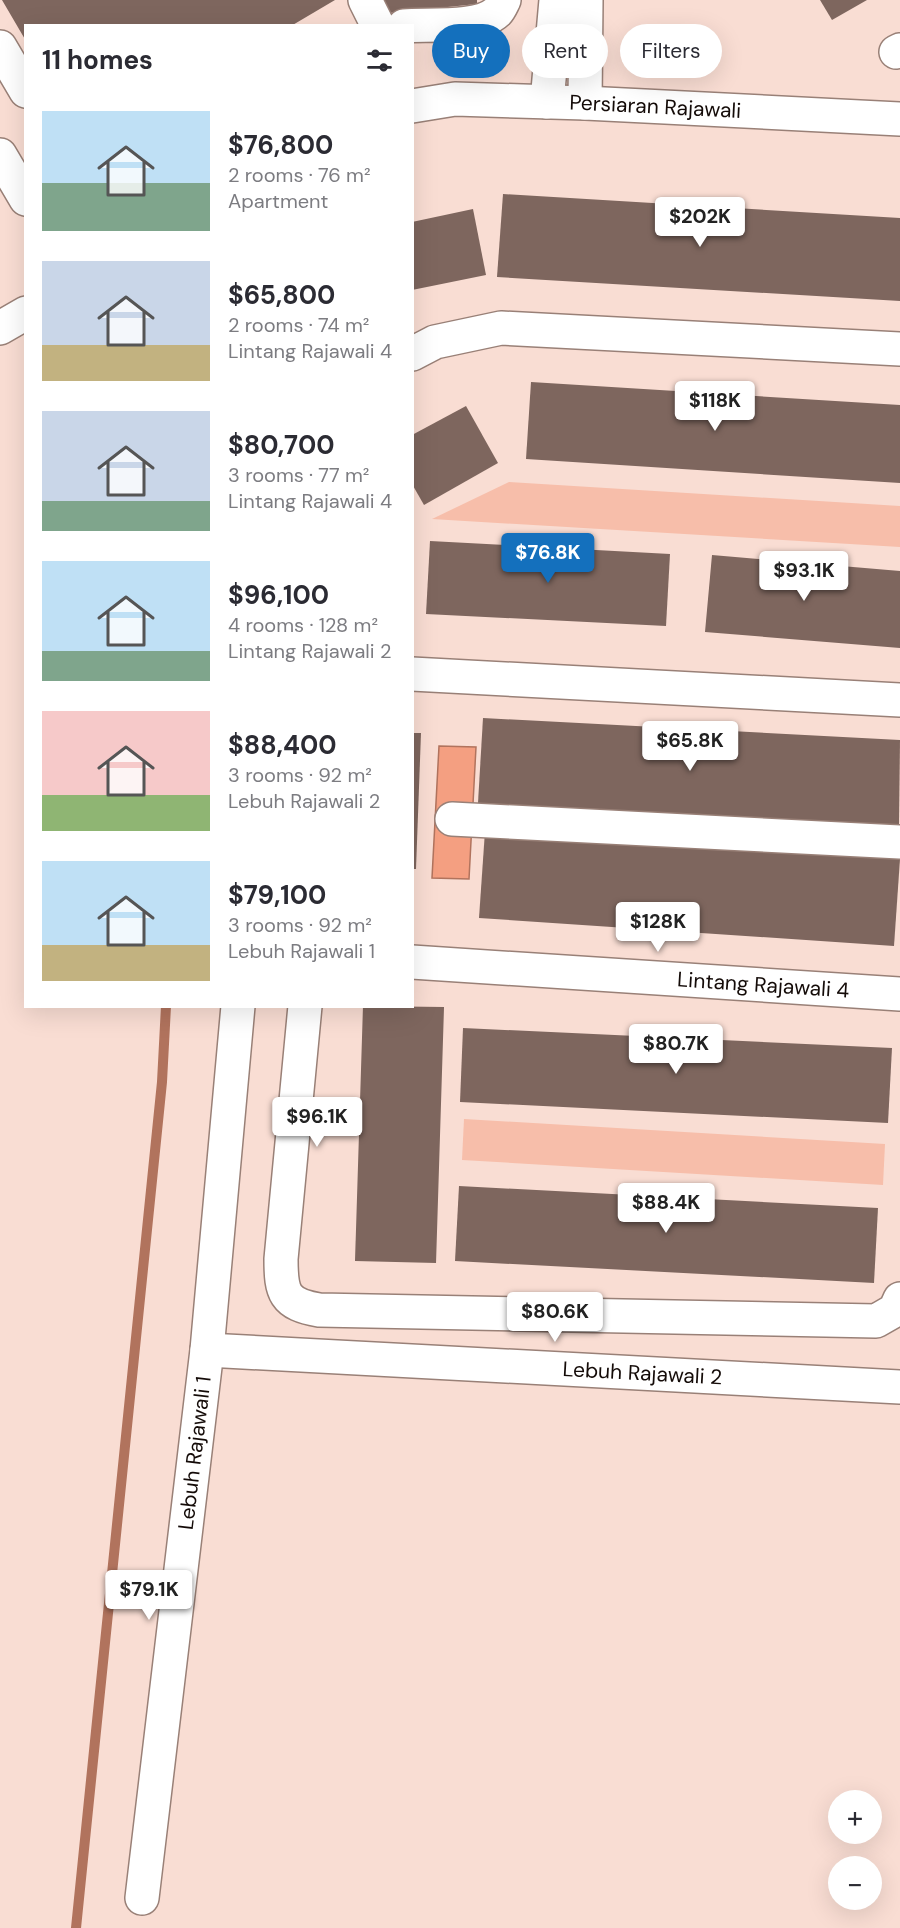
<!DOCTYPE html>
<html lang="en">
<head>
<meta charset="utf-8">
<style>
  :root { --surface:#fff; --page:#f2f2f3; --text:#2b2b33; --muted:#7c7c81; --accent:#1470bd }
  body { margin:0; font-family:"DM Sans",sans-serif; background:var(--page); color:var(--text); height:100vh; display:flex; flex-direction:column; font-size:22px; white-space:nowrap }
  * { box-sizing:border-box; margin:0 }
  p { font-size:20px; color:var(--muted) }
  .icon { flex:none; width:33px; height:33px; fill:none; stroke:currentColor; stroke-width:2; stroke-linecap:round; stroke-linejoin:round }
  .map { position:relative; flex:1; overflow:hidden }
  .panel { position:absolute; left:24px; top:24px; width:390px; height:984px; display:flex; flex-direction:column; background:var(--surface); border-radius:0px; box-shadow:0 6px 24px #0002 }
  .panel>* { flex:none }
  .guide { position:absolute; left:432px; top:24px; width:378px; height:54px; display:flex; gap:12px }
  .fabs { position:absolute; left:828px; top:1790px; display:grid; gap:12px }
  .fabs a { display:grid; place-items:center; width:54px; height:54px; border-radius:50%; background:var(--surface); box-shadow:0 6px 24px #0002; font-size:30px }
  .price { position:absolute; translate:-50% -51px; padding:0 14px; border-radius:6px; background:#fff; color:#222; font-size:20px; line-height:39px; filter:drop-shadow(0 2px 3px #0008) }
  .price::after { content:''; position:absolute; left:50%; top:36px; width:18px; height:14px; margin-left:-9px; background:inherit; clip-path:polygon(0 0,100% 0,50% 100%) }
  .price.on { background:var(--accent); color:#fff }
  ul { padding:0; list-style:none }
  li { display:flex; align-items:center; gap:18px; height:150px; padding:0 18px }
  li span { display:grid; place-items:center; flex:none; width:168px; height:120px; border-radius:0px; color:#555 }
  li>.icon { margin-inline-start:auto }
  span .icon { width:72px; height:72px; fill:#fffc; stroke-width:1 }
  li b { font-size:26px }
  h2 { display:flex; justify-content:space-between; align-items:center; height:72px; padding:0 18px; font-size:26px }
  .tag { padding:0 21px; border-radius:27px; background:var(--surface); box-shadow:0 6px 24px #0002; font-size:21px; line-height:54px }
  .tag.on { background:var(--accent); color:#fff }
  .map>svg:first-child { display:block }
  .green { fill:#f7beaa }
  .water { fill:#f49f81; stroke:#b1735d; stroke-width:1.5 }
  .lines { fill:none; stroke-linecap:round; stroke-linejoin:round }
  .stream { stroke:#b1735d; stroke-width:10 }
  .building { fill:#7e665e }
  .minor-casing { stroke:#998077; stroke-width:36 }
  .minor { stroke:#fff; stroke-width:33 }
  .labels { text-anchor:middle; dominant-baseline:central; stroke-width:4.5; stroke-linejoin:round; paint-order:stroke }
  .street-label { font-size:21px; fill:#140b08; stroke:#feede7 }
</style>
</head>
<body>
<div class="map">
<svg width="900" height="1928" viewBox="0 0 900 1928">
  <rect width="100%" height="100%" fill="#f9ddd3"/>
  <g class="green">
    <path d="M509,482L900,506V547L432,519Z"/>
    <path d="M464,1119L885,1144L883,1185L462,1160Z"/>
  </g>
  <path class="water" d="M439,746L476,747L469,879L432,878Z"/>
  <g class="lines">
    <path class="stream" d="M76,1928L162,1082L166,1006"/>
  </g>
  <g class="building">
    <path d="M2,0H335L291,26H26V41Z"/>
    <path d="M382,0H477V4L389,13Z"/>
    <path d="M820,0H867L832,20Z"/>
    <path d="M503,194L900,218V301L497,277Z"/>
    <path d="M473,209L486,275L412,290V222Z"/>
    <path d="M531,382L900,405V483L526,459Z"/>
    <path d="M466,406L498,463L424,505L412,484V435Z"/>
    <path d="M430,541L670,554L666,626L426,614Z"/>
    <path d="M712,555L900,571V648L705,632Z"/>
    <path d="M483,718L900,740L899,826L478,803Z"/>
    <path d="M412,733H421L416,869H412Z"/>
    <path d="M485,831L900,859L894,946L479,918Z"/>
    <path d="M363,1006L444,1007L436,1263L355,1261Z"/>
    <path d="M463,1028L892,1048L888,1123L460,1102Z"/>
    <path d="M459,1186L878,1208L874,1283L455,1261Z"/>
  </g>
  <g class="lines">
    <g class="minor-casing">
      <g id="minor">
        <path d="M365,0L378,26"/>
        <path d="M404,26C428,24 479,29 497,12C500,9 502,4 504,0"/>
        <path d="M0,47L26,91"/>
        <path d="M896,52L900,50"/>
        <path d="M547,102L556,0"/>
        <path d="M585,103L586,0"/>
        <path id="s1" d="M412,106L455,99L585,103L900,119"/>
        <path d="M0,155L26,199"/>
        <path d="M0,328L26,313"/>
        <path d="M412,354L435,342L501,328L900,349"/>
        <path d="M412,674L900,700"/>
        <path d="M452,819L900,842"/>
        <path id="s2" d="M412,962L900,994"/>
        <path d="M305,1006L281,1259C281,1293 284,1304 319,1310L876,1321L895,1310L900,1299"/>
        <path id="s3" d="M207,1350L900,1387"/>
        <path id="s4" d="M142,1898L207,1350L238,1006"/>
      </g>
    </g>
    <use href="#minor" class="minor"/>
  </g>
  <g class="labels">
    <g class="street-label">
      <text stroke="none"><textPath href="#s1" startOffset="244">Persiaran Rajawali</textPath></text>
      <text stroke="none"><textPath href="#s2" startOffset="352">Lintang Rajawali 4</textPath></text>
      <text stroke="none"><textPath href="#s3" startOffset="436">Lebuh Rajawali 2</textPath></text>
      <text stroke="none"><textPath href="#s4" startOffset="448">Lebuh Rajawali 1</textPath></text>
    </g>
  </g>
</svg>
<div class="fabs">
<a>+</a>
<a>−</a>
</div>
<b class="price" style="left:700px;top:248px">$202K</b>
<b class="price" style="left:715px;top:432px">$118K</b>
<b class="price on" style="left:548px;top:584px">$76.8K</b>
<b class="price" style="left:804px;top:602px">$93.1K</b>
<b class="price" style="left:690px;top:772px">$65.8K</b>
<b class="price" style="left:658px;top:953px">$128K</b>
<b class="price" style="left:676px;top:1075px">$80.7K</b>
<b class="price" style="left:317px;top:1148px">$96.1K</b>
<b class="price" style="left:666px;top:1234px">$88.4K</b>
<b class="price" style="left:555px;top:1343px">$80.6K</b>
<b class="price" style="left:149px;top:1621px">$79.1K</b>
<div class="guide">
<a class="tag on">Buy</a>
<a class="tag">Rent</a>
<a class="tag">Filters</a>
</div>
<section class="panel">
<h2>11 homes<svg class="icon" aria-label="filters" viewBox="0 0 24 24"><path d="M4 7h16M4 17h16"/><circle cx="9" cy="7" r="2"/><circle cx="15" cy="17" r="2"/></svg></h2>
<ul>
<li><span style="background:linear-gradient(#bfe0f5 60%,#7fa58c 0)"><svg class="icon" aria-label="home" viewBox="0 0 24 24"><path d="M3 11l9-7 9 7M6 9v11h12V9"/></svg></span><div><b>$76,800</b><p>2 rooms · 76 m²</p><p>Apartment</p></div></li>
<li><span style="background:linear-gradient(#c9d6e8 70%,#c2b280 0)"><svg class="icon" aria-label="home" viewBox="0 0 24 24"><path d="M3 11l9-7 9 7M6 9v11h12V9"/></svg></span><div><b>$65,800</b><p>2 rooms · 74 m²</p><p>Lintang Rajawali 4</p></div></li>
<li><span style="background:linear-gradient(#c9d6e8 75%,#7fa58c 0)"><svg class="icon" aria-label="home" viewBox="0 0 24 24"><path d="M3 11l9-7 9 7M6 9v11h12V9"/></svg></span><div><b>$80,700</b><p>3 rooms · 77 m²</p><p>Lintang Rajawali 4</p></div></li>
<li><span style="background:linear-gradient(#bfe0f5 75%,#7fa58c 0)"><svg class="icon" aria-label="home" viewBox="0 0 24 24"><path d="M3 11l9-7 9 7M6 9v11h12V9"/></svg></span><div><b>$96,100</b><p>4 rooms · 128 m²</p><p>Lintang Rajawali 2</p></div></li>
<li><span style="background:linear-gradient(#f6c9c9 70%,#8fb573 0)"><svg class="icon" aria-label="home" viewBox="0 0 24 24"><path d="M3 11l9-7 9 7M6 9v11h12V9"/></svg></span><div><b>$88,400</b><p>3 rooms · 92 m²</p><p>Lebuh Rajawali 2</p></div></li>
<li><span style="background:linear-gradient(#bfe0f5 70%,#c2b280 0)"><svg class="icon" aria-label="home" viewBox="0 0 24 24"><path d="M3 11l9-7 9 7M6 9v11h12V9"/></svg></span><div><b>$79,100</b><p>3 rooms · 92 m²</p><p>Lebuh Rajawali 1</p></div></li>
</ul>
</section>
</div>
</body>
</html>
